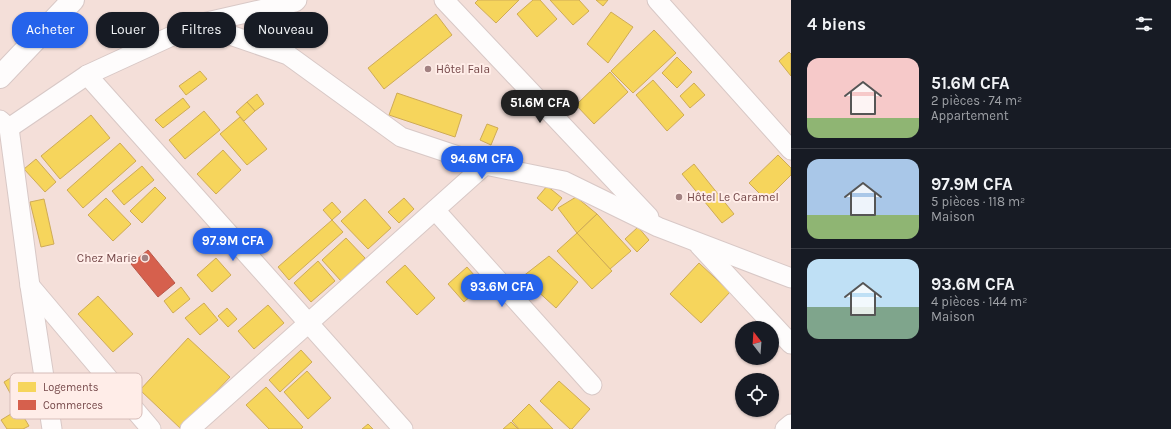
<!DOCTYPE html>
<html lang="fr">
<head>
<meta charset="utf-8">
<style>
  :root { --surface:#171b24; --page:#20242c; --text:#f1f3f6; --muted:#9ea1a6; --line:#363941; --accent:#2563eb }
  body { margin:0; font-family:Karla,sans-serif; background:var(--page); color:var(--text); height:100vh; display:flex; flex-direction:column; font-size:15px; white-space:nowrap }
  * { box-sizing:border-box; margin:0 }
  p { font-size:13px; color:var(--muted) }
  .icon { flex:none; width:22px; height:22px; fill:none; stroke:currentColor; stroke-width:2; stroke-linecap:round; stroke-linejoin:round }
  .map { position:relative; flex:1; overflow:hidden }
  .side { display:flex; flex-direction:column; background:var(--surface); width:380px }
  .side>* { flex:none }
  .top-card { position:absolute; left:12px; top:12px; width:380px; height:36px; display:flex; gap:8px }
  .needle { width:26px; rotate:343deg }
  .fabs { position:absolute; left:735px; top:321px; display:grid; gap:8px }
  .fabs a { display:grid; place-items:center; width:44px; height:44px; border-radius:50%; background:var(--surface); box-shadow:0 1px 3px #0004; font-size:20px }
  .price { position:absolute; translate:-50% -34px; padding:0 9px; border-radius:14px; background:var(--accent); color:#fff; font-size:13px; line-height:26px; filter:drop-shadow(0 1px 2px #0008) }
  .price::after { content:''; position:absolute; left:50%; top:24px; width:12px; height:9px; margin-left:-6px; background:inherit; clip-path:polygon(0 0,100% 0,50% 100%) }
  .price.selected { background:#222; color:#fff }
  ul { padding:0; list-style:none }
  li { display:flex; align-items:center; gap:12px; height:100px; padding:0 16px }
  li+li { border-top:1px solid var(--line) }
  li span { display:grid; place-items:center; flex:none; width:112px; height:80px; border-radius:12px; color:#555 }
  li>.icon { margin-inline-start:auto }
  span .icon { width:48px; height:48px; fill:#fffc; stroke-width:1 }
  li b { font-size:17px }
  h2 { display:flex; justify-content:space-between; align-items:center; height:48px; padding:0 16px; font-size:17px }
  .chip { padding:0 14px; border-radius:16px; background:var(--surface); box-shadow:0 1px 3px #0004; font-size:14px; line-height:36px }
  .chip.selected { background:var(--accent); color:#fff }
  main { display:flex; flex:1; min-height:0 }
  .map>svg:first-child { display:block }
  .residential { fill:#f4dfd9; fill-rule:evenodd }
  .homes { fill:#f6d55c; stroke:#cfab56 }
  .shops { fill:#d6604d; stroke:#b9594c }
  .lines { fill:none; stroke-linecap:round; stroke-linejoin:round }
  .minor-casing { stroke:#d8c8c6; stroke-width:21 }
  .tertiary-casing { stroke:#d8c8c6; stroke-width:24 }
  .minor { stroke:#fefcfc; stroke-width:19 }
  .tertiary { stroke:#fefcfc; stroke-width:22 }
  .poi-dot { fill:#a28181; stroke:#ffede8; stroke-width:1.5 }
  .labels { text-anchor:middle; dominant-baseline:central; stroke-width:4; stroke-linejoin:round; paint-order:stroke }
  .poi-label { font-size:12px; fill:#754849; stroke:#ffede8; text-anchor:start }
  .key { fill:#ffede8; stroke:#d6bcb8; stroke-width:1 }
  .key-label { font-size:11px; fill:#754849 }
</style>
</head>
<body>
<main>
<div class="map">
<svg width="791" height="429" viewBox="0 0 791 429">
  <rect width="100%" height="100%" fill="#f7ece8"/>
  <path class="residential" d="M0,0H791V429H0ZM742,328H772V358H742ZM742,380H772V410H742Z"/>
  <g class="homes">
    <path d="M478,0H519L496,23L475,3Z"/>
    <path d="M533,0H540L557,19L537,37L517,14Z"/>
    <path d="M550,0H579L589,11L573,25Z"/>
    <path d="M596,0H608L603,6Z"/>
    <path d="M611,12L633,27L608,63L587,44Z"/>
    <path d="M436,14L452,35L384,89L368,68Z"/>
    <path d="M654,30L676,53L633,93L611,71Z"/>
    <path d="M789,52L791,54V76L779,61Z"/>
    <path d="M677,57L692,72L677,88L662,73Z"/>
    <path d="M200,71L207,79L186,95L179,86Z"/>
    <path d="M610,72L628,92L594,124L576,105Z"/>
    <path d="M653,80L684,115L667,131L636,95Z"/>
    <path d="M694,83L705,95L690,108L680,96Z"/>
    <path d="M397,93L462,115L455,137L389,115Z"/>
    <path d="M257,94L264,104L255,111L247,102Z"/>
    <path d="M183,98L190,107L163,128L155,120Z"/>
    <path d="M247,102L255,111L244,121L236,112Z"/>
    <path d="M204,111L220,130L185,159L169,140Z"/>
    <path d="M91,115L110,138L60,179L41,156Z"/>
    <path d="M240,117L267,149L247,165L220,134Z"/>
    <path d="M487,124L498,128L491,145L480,140Z"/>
    <path d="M120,143L136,161L83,208L67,190Z"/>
    <path d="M223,150L241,170L216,194L197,174Z"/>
    <path d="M778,155L791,168V175L766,200L749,183Z"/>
    <path d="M36,159L56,182L45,192L24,169Z"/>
    <path d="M694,164L734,214L722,223L682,174Z"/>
    <path d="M142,166L154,180L124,205L112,191Z"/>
    <path d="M547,186L562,198L552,211L537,198Z"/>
    <path d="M155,187L166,198L142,223L130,211Z"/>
    <path d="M576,197L597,214L577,233L558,208Z"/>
    <path d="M106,198L131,224L113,241L88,215Z"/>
    <path d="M404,198L414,209L399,223L388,212Z"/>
    <path d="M44,199L54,244L41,247L30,202Z"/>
    <path d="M365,199L391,228L368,249L341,221Z"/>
    <path d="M332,202L341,212L332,220L323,210Z"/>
    <path d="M597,214L631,251L610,269L577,233Z"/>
    <path d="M332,220L343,232L289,280L278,267Z"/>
    <path d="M638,227L649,240L637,252L625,239Z"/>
    <path d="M577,233L612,271L592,289L557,251Z"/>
    <path d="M346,238L365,258L341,281L322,260Z"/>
    <path d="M549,256L578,282L556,308L522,277Z"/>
    <path d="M216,258L231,275L212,292L197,275Z"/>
    <path d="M318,261L335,281L311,302L294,283Z"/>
    <path d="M699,263L730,292L701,323L670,294Z"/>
    <path d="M405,265L435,298L417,315L386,282Z"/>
    <path d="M467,267L483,285L464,302L448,284Z"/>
    <path d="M181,287L190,299L173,313L164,301Z"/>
    <path d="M98,296L133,334L113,352L78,314Z"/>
    <path d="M204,303L218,320L200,335L185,318Z"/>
    <path d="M268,305L284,323L254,349L238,331Z"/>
    <path d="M227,308L237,319L228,327L218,316Z"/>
    <path d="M188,338L230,377L181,429L140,390Z"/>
    <path d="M301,350L312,362L280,392L269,380Z"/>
    <path d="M307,371L331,398L308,419L284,392Z"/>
    <path d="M17,374L33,400L19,409L4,382Z"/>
    <path d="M559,381L590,409L572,429H570L540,401Z"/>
    <path d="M266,387L303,427L301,429H269L246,405Z"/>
    <path d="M529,404L553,429H519L512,421Z"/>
    <path d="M19,409L29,426L23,429H7L1,420Z"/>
    <path d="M511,422L518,429H503Z"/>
    <path d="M368,424L373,429H362Z"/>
  </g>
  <path class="shops" d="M148,250L175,283L158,297L131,264Z"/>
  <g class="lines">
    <g class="minor-casing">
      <g id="minor">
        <path d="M444,0L649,217"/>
        <path d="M657,0L791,150"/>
        <path d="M198,24L288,55L401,137L485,165L564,181L658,227L791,278"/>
        <path d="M87,75L403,429"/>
        <path d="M0,120L9,128L30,286L52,429"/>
        <path d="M9,128L87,75L198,24L295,2L297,0"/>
        <path d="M435,210L592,385"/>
        <path d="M699,245L791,344"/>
        <path d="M30,286L151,429"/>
        <path d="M190,429L485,165"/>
        <path d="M785,429L791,424"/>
      </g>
    </g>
    <g class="tertiary-casing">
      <path id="tertiary" d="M0,77L73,0"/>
    </g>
    <use href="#minor" class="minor"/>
    <use href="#tertiary" class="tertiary"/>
  </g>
  <g class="poi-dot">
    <circle cx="428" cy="69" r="4"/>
    <circle cx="679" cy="197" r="4"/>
    <circle cx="145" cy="258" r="4"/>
  </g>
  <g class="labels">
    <g class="poi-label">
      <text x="436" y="69">Hôtel Fala</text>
      <text x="687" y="197">Hôtel Le Caramel</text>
      <text x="137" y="258" text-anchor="end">Chez Marie</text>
    </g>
  </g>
  <rect x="10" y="373" width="132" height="46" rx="6" class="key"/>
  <rect x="18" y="382" width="18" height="10" fill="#f6d55c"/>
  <rect x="18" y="400" width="18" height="10" fill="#d6604d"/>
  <g class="key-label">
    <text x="43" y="391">Logements</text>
    <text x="43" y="409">Commerces</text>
  </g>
</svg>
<div class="fabs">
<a><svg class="needle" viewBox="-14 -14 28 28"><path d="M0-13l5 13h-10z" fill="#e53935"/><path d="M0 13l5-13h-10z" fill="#9ea1a6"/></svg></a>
<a><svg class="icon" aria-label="locate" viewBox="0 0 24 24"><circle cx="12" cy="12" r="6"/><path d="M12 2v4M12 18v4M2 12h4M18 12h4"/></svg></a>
</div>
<b class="price selected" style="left:540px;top:124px">51.6M CFA</b>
<b class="price" style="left:482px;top:180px">94.6M CFA</b>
<b class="price" style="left:233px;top:262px">97.9M CFA</b>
<b class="price" style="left:502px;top:308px">93.6M CFA</b>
<div class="top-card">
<a class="chip selected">Acheter</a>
<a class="chip">Louer</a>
<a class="chip">Filtres</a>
<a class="chip">Nouveau</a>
</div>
</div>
<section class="side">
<h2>4 biens<svg class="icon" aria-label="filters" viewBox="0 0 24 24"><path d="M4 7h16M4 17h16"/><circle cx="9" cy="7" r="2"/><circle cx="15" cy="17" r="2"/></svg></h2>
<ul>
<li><span style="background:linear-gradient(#f6c9c9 75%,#8fb573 0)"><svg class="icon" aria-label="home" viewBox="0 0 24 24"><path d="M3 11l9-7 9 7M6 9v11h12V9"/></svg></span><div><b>51.6M CFA</b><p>2 pièces · 74 m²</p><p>Appartement</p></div></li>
<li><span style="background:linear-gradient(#a9c7e8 70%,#8fb573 0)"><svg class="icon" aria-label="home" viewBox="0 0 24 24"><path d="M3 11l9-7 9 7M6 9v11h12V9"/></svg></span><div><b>97.9M CFA</b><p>5 pièces · 118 m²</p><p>Maison</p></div></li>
<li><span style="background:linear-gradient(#bfe0f5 60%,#7fa58c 0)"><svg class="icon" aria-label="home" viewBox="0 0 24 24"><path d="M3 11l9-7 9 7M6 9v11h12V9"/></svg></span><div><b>93.6M CFA</b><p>4 pièces · 144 m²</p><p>Maison</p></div></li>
</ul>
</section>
</main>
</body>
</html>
